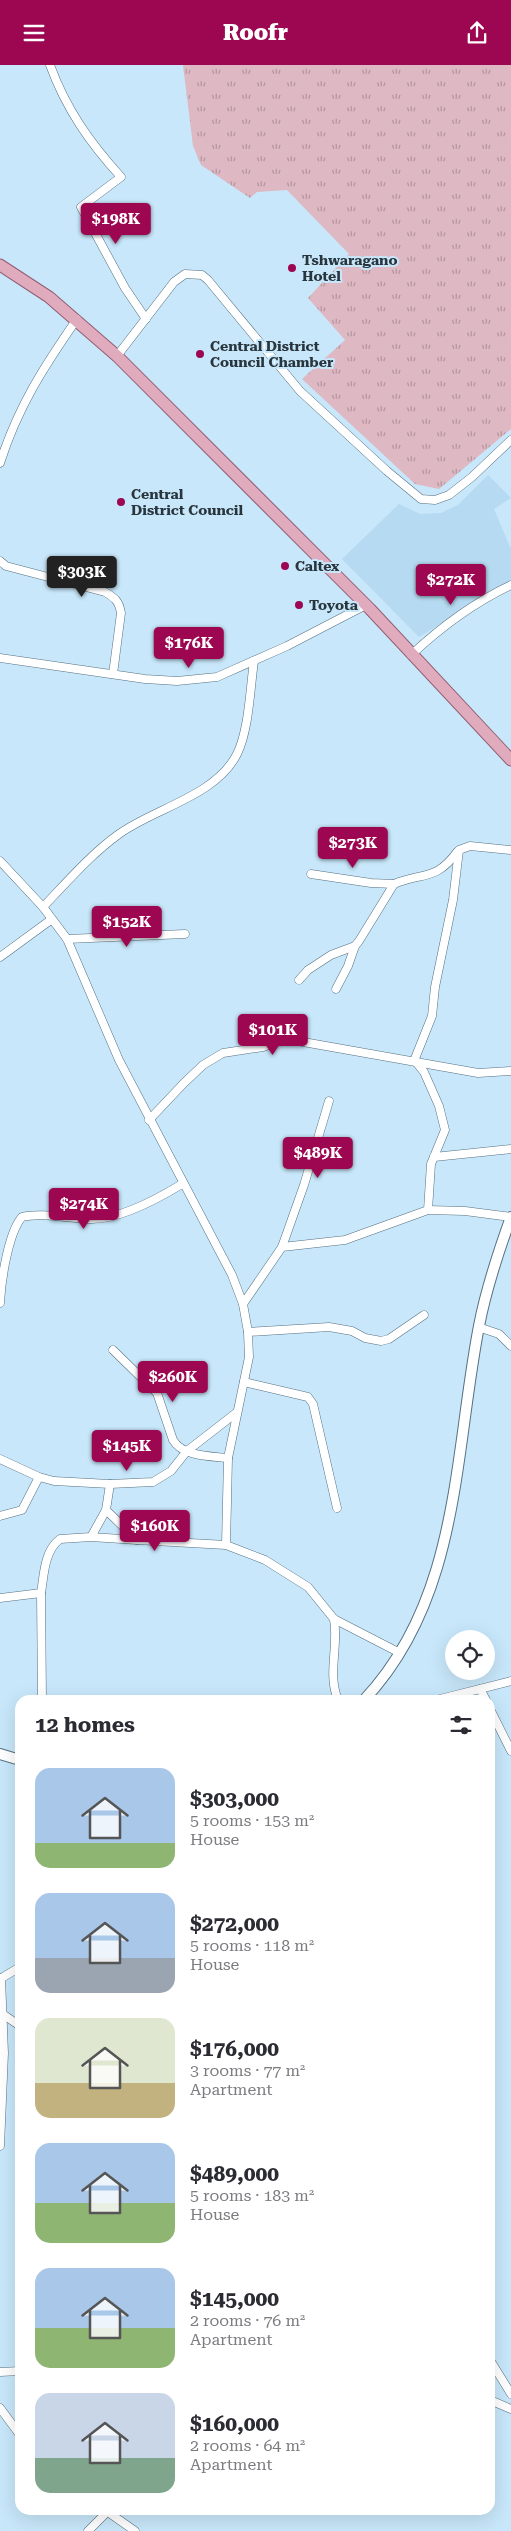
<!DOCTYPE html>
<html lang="en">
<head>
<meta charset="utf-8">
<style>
  :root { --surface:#fff; --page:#f2f2f3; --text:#2b2b33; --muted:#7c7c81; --accent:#9d0651 }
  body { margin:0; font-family:"Roboto Serif",serif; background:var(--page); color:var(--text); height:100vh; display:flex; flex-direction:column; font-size:19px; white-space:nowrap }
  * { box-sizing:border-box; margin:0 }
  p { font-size:16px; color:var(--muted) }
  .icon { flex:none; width:28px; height:28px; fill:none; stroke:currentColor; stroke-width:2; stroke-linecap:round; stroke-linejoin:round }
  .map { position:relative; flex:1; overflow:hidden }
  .drawer { position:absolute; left:15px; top:1630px; width:480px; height:820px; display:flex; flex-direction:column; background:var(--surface); border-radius:15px; box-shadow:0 5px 20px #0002 }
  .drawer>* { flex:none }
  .buttons { position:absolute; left:445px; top:1565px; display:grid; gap:10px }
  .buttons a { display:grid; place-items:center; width:50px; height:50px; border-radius:50%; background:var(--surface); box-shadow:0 5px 20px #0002; font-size:25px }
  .price { position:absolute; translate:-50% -42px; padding:0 11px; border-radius:5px; background:var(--accent); color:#fff; font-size:16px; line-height:32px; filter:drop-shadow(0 1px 2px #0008) }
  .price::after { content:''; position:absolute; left:50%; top:30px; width:15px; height:11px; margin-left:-8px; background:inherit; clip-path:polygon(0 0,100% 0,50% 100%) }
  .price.on { background:#222; color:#fff }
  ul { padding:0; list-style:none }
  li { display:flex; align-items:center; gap:15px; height:125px; padding:0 20px }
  li span { display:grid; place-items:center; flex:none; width:140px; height:100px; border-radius:15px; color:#555 }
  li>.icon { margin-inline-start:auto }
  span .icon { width:60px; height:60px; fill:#fffc; stroke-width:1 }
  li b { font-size:21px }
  h2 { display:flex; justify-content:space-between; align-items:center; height:60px; padding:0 20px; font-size:21px }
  header { display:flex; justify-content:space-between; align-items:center; height:65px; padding:0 20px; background:var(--accent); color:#fff; font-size:22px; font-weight:800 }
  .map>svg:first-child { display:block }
  .built { fill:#b5daf1 }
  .grass { fill:url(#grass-tufts) }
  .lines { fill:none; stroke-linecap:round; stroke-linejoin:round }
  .street-casing { stroke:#557081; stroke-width:9 }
  .secondary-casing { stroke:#557081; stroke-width:12 }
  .primary-casing { stroke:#935d73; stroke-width:13 }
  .street { stroke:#fff; stroke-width:8 }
  .secondary { stroke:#fff; stroke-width:10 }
  .primary { stroke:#e0abbc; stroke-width:11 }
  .poi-dot { fill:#9d0651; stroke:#c8e7fa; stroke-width:2 }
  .labels { text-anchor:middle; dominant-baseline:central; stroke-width:4; stroke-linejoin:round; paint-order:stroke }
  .poi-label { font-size:14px; font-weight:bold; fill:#29353d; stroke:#c8e7fa; text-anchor:start }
</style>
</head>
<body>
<header><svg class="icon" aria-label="menu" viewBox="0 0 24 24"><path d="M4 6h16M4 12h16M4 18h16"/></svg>Roofr<svg class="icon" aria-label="share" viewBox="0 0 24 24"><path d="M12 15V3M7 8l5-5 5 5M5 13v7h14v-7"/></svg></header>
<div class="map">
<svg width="511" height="2466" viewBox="0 0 511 2466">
  <defs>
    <pattern id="grass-tufts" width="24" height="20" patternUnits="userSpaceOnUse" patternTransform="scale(1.25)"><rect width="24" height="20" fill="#deb8c2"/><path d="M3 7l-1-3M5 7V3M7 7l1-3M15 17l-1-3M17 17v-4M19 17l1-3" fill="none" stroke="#b4969f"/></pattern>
  </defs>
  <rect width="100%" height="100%" fill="#c8e7fa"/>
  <path class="built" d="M488,410L511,433L494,444L511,484V516L419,572L342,494L399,439L420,449L441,448L458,440Z"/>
  <path class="grass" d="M183,0H511V364L439,424L415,419L302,314L345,275L308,233L349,189L287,125L257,127L250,133L201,100L193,81Z"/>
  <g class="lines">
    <g class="street-casing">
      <g id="street">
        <path d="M50,0C66,44 90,78 121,112L81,142L125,223L146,254"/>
        <path d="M117,291L174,217L185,209L202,210L208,215L300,326L387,406L421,434L435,435L449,430L472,412L511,375"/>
        <path d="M0,398C18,342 43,303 77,254"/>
        <path d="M0,496L6,501L105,527C115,533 119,536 121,548L113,609"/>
        <path d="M411,590C442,561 473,538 511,520"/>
        <path d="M0,593L145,614L177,616L217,612L287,581L366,540"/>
        <path d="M0,796L43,842L67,874L119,995L232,1210L243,1239L248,1267L249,1292L228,1393L226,1480"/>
        <path d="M311,809L371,818L394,819"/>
        <path d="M43,842C67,817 91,789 119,769C155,743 216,731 237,689C249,665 250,624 254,596"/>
        <path d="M67,874L185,869"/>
        <path d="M0,892L52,854"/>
        <path d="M299,915L308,905L331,890L355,881L359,876L394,819C423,807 436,816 457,787"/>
        <path d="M336,924L348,901L355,881"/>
        <path d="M414,996L432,951L435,922L453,835L459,785L470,781L511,785"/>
        <path d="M416,997L424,1007L439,1041L445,1065L431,1099L428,1145"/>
        <path d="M149,1055L184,1018L203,1000L223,988L263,982L278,976L292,975L478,1008L511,1006"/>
        <path d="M434,1092L511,1084"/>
        <path d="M282,1182L304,1120L329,1036"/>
        <path d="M0,1238C1,1217 8,1168 22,1152C41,1147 72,1154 92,1154C120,1154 159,1133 182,1119"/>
        <path d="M243,1239L282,1182L345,1175L428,1145L465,1146L511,1152"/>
        <path d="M478,1262L499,1269L511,1281"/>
        <path d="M248,1267L329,1262L352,1266L365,1273L381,1276L389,1274L424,1250"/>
        <path d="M113,1285L157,1328L173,1375C183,1392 211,1391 228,1393"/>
        <path d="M244,1317L308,1332L313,1339L337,1443"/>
        <path d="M0,1394L39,1412L54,1416L110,1419L153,1417L171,1406L187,1386L236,1348"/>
        <path d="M106,1445L137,1475L226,1480L265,1495L308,1522L334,1554L400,1588"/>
        <path d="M0,1451L22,1445L39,1412"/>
        <path d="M91,1472L106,1445L110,1419"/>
        <path d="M41,1528L42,1635"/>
        <path d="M0,1533L41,1528C44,1510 44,1486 60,1474L91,1472L137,1475"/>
        <path d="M334,1554C339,1582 327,1608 338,1635"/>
        <path d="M480,1624L486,1635"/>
        <path d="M436,1635L511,1616"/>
        <path d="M490,1644L511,1686"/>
        <path d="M0,1914L20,1902"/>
        <path d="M4,1950L20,1961"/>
        <path d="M0,2081L4,1988L1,1913"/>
        <path d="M490,2295L511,2329"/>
        <path d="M0,2307L20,2306"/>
        <path d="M490,2335L511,2344"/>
        <path d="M0,2343L20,2370"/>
        <path d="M105,2445L135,2466"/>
        <path d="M88,2466L107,2447"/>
      </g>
    </g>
    <g class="secondary-casing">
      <g id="secondary">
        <path d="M364,1635C460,1533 454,1390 479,1261C486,1224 498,1188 511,1152"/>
        <path d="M0,1689L20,1695"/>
      </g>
    </g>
    <g class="primary-casing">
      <path id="primary" d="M0,200L49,232L117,291L370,544L511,695"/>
    </g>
    <use href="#street" class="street"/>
    <use href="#secondary" class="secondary"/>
    <use href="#primary" class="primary"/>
  </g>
  <g class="poi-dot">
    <circle cx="292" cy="203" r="5"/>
    <circle cx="200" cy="289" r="5"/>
    <circle cx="121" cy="437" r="5"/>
    <circle cx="285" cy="501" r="5"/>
    <circle cx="299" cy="540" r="5"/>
  </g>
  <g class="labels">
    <g class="poi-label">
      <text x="302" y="195">Tshwaragano<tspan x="302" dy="16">Hotel</tspan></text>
      <text x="210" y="281">Central District<tspan x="210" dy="16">Council Chamber</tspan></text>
      <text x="131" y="429">Central<tspan x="131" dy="16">District Council</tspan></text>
      <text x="295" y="501">Caltex</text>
      <text x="309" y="540">Toyota</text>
    </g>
  </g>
</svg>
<div class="buttons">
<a><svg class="icon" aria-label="locate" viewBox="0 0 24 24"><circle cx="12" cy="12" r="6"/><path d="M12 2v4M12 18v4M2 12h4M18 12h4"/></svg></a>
</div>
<b class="price" style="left:116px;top:180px">$198K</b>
<b class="price on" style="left:82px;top:533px">$303K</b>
<b class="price" style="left:451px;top:541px">$272K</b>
<b class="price" style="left:189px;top:604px">$176K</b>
<b class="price" style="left:353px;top:804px">$273K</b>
<b class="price" style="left:127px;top:883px">$152K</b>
<b class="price" style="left:273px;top:991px">$101K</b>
<b class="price" style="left:318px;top:1114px">$489K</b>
<b class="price" style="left:84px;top:1165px">$274K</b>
<b class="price" style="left:173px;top:1338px">$260K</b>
<b class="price" style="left:127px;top:1407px">$145K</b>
<b class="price" style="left:155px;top:1487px">$160K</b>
<section class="drawer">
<h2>12 homes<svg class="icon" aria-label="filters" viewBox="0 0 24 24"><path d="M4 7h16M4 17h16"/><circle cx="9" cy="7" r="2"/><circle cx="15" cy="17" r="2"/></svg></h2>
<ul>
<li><span style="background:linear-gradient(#a9c7e8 75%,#8fb573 0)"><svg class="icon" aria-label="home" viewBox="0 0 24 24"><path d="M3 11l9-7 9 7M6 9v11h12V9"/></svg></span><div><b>$303,000</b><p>5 rooms · 153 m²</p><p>House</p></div></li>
<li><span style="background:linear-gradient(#a9c7e8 65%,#9aa5b1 0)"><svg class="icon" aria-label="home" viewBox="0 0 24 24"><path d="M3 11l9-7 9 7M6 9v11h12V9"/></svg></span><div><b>$272,000</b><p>5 rooms · 118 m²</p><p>House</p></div></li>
<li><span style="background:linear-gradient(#dfe7d0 65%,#c2b280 0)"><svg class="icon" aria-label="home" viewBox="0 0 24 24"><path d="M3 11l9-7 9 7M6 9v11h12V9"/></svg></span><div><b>$176,000</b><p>3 rooms · 77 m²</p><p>Apartment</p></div></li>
<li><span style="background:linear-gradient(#a9c7e8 60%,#8fb573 0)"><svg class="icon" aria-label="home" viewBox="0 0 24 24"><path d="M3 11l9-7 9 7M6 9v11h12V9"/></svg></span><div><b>$489,000</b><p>5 rooms · 183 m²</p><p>House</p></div></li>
<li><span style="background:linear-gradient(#a9c7e8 60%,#8fb573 0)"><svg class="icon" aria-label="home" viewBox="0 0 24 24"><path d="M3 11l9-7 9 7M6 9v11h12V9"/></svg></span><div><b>$145,000</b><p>2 rooms · 76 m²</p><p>Apartment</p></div></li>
<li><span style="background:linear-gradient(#c9d6e8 65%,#7fa58c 0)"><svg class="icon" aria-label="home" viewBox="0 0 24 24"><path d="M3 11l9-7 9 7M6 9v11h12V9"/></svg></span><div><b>$160,000</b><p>2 rooms · 64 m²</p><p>Apartment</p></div></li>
</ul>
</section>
</div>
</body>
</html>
